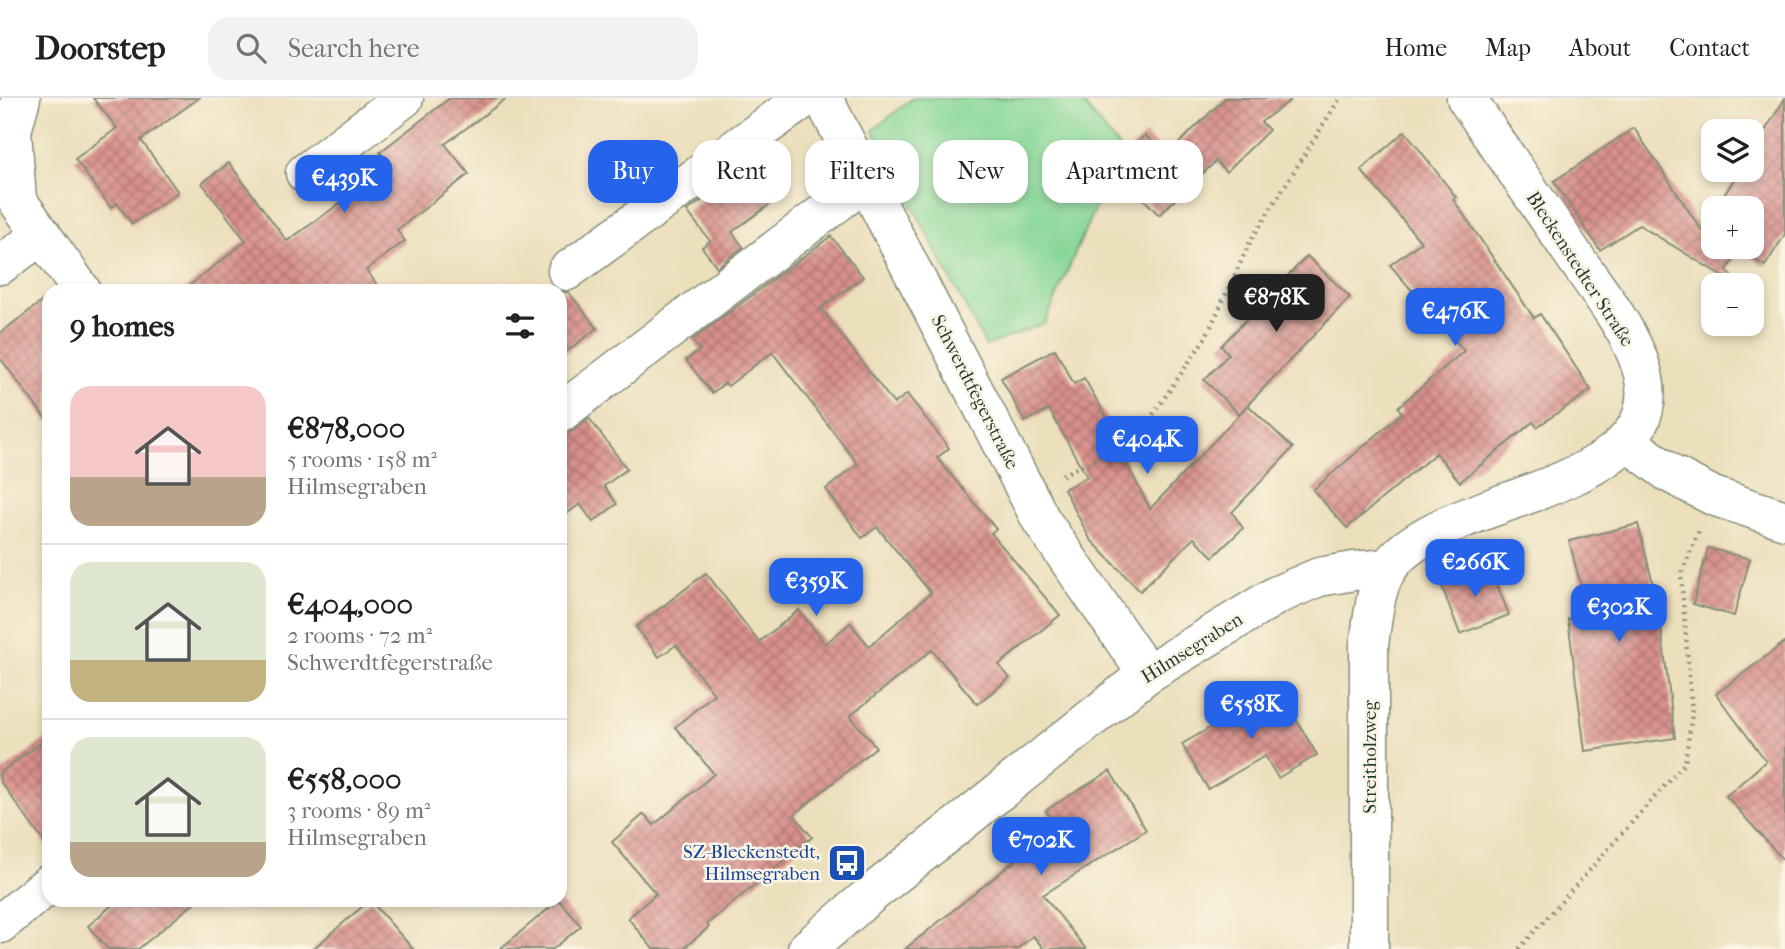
<!DOCTYPE html>
<html lang="en">
<head>
<meta charset="utf-8">
<style>
  :root { --surface:#fff; --page:#f2f2f2; --text:#202124; --muted:#757577; --line:#e0e0e0; --accent:#2563eb }
  body { margin:0; font-family:"IM FELL French Canon",serif; background:var(--page); color:var(--text); height:100vh; display:flex; flex-direction:column; font-size:26px; white-space:nowrap }
  * { box-sizing:border-box; margin:0 }
  p { font-size:23px; color:var(--muted) }
  .icon { flex:none; width:38px; height:38px; fill:none; stroke:currentColor; stroke-width:2; stroke-linecap:round; stroke-linejoin:round }
  .map { position:relative; flex:1; overflow:hidden }
  .drawer { position:absolute; left:42px; top:186px; width:525px; height:623px; display:flex; flex-direction:column; background:var(--surface); border-radius:21px; box-shadow:0 4px 10px #0003 }
  .drawer>* { flex:none }
  .guide { position:absolute; left:588px; top:42px; width:665px; height:63px; display:flex; gap:14px }
  .fabs { position:absolute; left:1701px; top:21px; display:grid; gap:14px }
  .fabs a { display:grid; place-items:center; width:63px; height:63px; border-radius:14px; background:var(--surface); box-shadow:0 4px 10px #0003; font-size:35px }
  .price { position:absolute; translate:-50% -60px; padding:0 16px; border-radius:14px; background:var(--accent); color:#fff; font-size:23px; line-height:46px; filter:drop-shadow(0 2px 4px #0008) }
  .price::after { content:''; position:absolute; left:50%; top:42px; width:21px; height:16px; margin-left:-10px; background:inherit; clip-path:polygon(0 0,100% 0,50% 100%) }
  .price.active { background:#222; color:#fff }
  ul { padding:0; list-style:none }
  li { display:flex; align-items:center; gap:21px; height:175px; padding:0 28px }
  li+li { border-top:2px solid var(--line) }
  li span { display:grid; place-items:center; flex:none; width:196px; height:140px; border-radius:21px; color:#555 }
  li>.icon { margin-inline-start:auto }
  span .icon { width:84px; height:84px; fill:#fffc; stroke-width:1 }
  li b { font-size:30px }
  h2 { display:flex; justify-content:space-between; align-items:center; height:84px; padding:0 28px; font-size:30px }
  .chip { padding:0 24px; border-radius:21px; background:var(--surface); box-shadow:0 4px 10px #0003; font-size:24px; line-height:63px }
  .chip.active { background:var(--accent); color:#fff }
  header { display:flex; align-items:center; gap:42px; box-sizing:border-box; height:98px; padding:0 35px; background:var(--surface); border-bottom:2px solid var(--line) }
  header strong { font-size:33px }
  nav { display:flex; gap:38px; margin-inline-start:auto; font-size:24px }
  .search { width:490px; height:63px; background:var(--page); display:flex; align-items:center; gap:18px; box-sizing:border-box; padding:0 24px; border-radius:21px; color:var(--muted); font-size:26px }
  .map>svg:first-child { display:block }
  .park { fill:#86d798; stroke:#528a66; stroke-width:2 }
  .building { fill:url(#building-cross-hatch) }
  .lines { fill:none; stroke-linecap:round; stroke-linejoin:round }
  .minor-casing { stroke:#868e78; stroke-width:41 }
  .path { stroke:#868e78; stroke-width:4.5; stroke-dasharray:2 5; stroke-linecap:butt }
  .minor { stroke:#fff; stroke-width:38 }
  .labels { text-anchor:middle; dominant-baseline:central; stroke-width:5; stroke-linejoin:round; paint-order:stroke }
  .street-label { font-size:19px; fill:#1f3d34; stroke:#fcf5e5 }
  .transit-label { font-size:19px; fill:#164399; stroke:#fcf5e5; text-anchor:end }
</style>
</head>
<body>
<header>
<strong>Doorstep</strong>
<div class="search"><svg class="icon" aria-label="search" viewBox="0 0 24 24"><circle cx="10" cy="10" r="6"/><path d="M15 15l6 6"/></svg>Search here</div>
<nav><a>Home</a><a>Map</a><a>About</a><a>Contact</a></nav>
</header>
<div class="map">
<svg width="1785" height="851" viewBox="0 0 1785 851">
  <defs>
    <pattern id="building-cross-hatch" width="8" height="8" patternUnits="userSpaceOnUse" patternTransform="scale(1.75)"><rect width="8" height="8" fill="#d9908c"/><path d="M0 0l8 8M0 8l8-8" fill="none" stroke="#af7773"/></pattern>
  </defs>
  <rect width="100%" height="100%" fill="#fcf5e5"/>
  <filter id="ink" filterUnits="userSpaceOnUse"><feTurbulence type="fractalNoise" baseFrequency=".0143" numOctaves="2"/><feDisplacementMap in="SourceGraphic" scale="14" xChannelSelector="R" yChannelSelector="G"/><feConvolveMatrix kernelMatrix="1 2 1 2 8 2 1 2 1" color-interpolation-filters="sRGB"/></filter>
  <filter id="wash" filterUnits="userSpaceOnUse"><feTurbulence type="fractalNoise" baseFrequency=".00686" numOctaves="4" result="noise"/><feDisplacementMap in="SourceGraphic" scale="28" xChannelSelector="R" yChannelSelector="G"/><feGaussianBlur stdDeviation="1.57" result="paint"/><feColorMatrix in="noise" values="0 0 0 0 0 0 0 0 0 0 0 0 0 0 0 0 0 1.4 0 .05"/><feComposite in="paint" operator="in"/></filter>
  <g filter="url(#wash)">
    <rect width="100%" height="100%" fill="#ecdfbc"/>
    <path class="park" d="M913,0H1079L1120,51L1045,225L986,248L873,32Z"/>
    <g id="blocks">
      <g class="building">
        <path d="M93,0H199L141,42L178,94L132,126L117,105L111,110L75,61L117,30Z"/>
        <path d="M450,0H507L445,46L469,76L397,132L405,143L366,172L381,192H184L246,143L202,85L229,65L287,143L391,69L380,54Z"/>
        <path d="M1225,0H1293L1261,24L1269,32L1226,74L1216,63L1159,117L1112,68L1145,37L1166,58Z"/>
        <path d="M1785,0V136L1765,168L1739,152L1727,172L1737,187L1639,127L1600,152L1554,83L1634,30L1702,133L1713,115V149H1752V110H1716L1740,72H1752V54Z"/>
        <path d="M1405,33L1456,99L1453,101L1534,220L1540,216L1591,292L1537,329L1533,324L1460,384L1436,355L1347,430L1313,392L1402,315L1398,309L1464,253L1390,167L1421,144L1361,72Z"/>
        <path d="M747,69L773,104L732,134L743,149L717,169L702,149L710,143L687,113Z"/>
        <path d="M831,138L863,179L821,210L894,306L907,296L949,350L937,360L996,431L991,435L1060,517L999,567L1010,580L977,606L932,552L850,618L876,649L794,717L812,739L707,826L709,829L683,851H653L628,820L656,796L612,744L644,716L654,727L714,676L675,629L714,596L676,547L659,559L636,529L706,475L759,544L799,512L825,546L850,525L869,548L931,495L877,429L862,440L826,391L858,366L772,254L728,288L725,285L712,295L686,262L700,252L692,242Z"/>
        <path d="M1307,158L1350,199L1239,316L1204,282L1229,256L1221,248Z"/>
        <path d="M560,193L569,195L597,230L560,259Z"/>
        <path d="M49,198V325L0,260V235Z"/>
        <path d="M1055,251L1074,286L1084,280L1112,329L1109,331L1150,411L1248,307L1293,350L1232,414L1243,430L1213,459L1194,440L1140,493L1090,441L1064,391L1087,379L1049,311L1025,324L1001,280Z"/>
        <path d="M589,320L627,371L604,388L617,406L593,424L580,406L560,421V336L573,333Z"/>
        <path d="M1638,426L1658,506L1675,640L1585,653L1568,521L1589,518L1569,443Z"/>
        <path d="M1708,450L1750,461L1734,518L1693,506Z"/>
        <path d="M1489,466L1509,517L1460,536L1441,486Z"/>
        <path d="M1785,544V764L1726,698L1766,663L1716,596Z"/>
        <path d="M1278,590L1317,657L1278,680L1265,658L1208,691L1182,646Z"/>
        <path d="M49,639V751L0,683V675Z"/>
        <path d="M1110,673L1146,732L1043,797L1086,851H1044L1033,838L1017,851H905L1057,729L1046,712Z"/>
        <path d="M118,802H198L138,851H108L88,828Z"/>
        <path d="M370,802L413,851H313Z"/>
        <path d="M559,802L581,828L553,851H500Z"/>
      </g>
    </g>
  </g>
  <g filter="url(#ink)">
    <use href="#blocks" fill-opacity="0" stroke="#868e78" stroke-width="2"/>
    <g class="lines">
      <g class="minor-casing">
        <g id="minor">
          <path d="M21,0L12,33L17,102L81,192"/>
          <path d="M823,0L1041,422L1147,576"/>
          <path d="M305,75L404,0"/>
          <path d="M0,167L42,137"/>
          <path d="M567,173L805,0"/>
          <path d="M560,315L866,83"/>
          <path d="M1626,343L1669,375L1713,398L1785,422"/>
          <path d="M0,826L49,786"/>
          <path d="M807,851L870,797L1147,576L1277,497L1319,479L1354,473L1388,470"/>
          <path d="M1369,851V546C1373,521 1374,491 1389,469C1440,393 1685,396 1640,266C1627,228 1599,194 1577,162C1540,108 1503,54 1466,0"/>
        </g>
      </g>
      <g class="path">
        <path d="M1062,377L1137,340L1206,239L1251,142L1340,0"/>
        <path d="M1519,851L1685,665L1692,615L1681,477L1699,433"/>
      </g>
      <use href="#minor" class="minor"/>
    </g>
  </g>
  <defs>
    <g id="bus-square" transform="scale(2.0125)"><rect x="-9" y="-9" width="18" height="18" rx="4" fill="#1a4fb4" stroke="#fcf5e5"/><path d="M-5-6H5V4H4V6H2V4H-2V6H-4V4H-5ZM-3.5-4V0h7V-4ZM-3.5 1.2v1.5H-2V1.2ZM2 1.2v1.5H3.5V1.2Z" fill="#fff"/></g>
  </defs>
  <g fill-rule="evenodd">
    <use href="#bus-square" x="847" y="765"/>
  </g>
  <g class="labels">
    <g class="street-label">
      <text transform="translate(1580 171) rotate(57)">Bleckenstedter Straße</text>
      <text transform="translate(975 294) rotate(63)">Schwerdtfegerstraße</text>
      <text transform="translate(1192 550) rotate(-32)">Hilmsegraben</text>
      <text transform="translate(1370 659) rotate(-90)">Streitholzweg</text>
    </g>
    <g class="transit-label">
      <text x="820" y="754">SZ-Bleckenstedt,<tspan x="820" dy="22">Hilmsegraben</tspan></text>
    </g>
  </g>
</svg>
<div class="fabs">
<a><svg class="icon" aria-label="layers" viewBox="0 0 24 24"><path d="M12 4l9 5-9 5-9-5zM3 14l9 5 9-5"/></svg></a>
<a>+</a>
<a>−</a>
</div>
<b class="price" style="left:344px;top:117px">€439K</b>
<b class="price active" style="left:1276px;top:236px">€878K</b>
<b class="price" style="left:1455px;top:250px">€476K</b>
<b class="price" style="left:1147px;top:378px">€404K</b>
<b class="price" style="left:1475px;top:501px">€266K</b>
<b class="price" style="left:816px;top:520px">€359K</b>
<b class="price" style="left:1619px;top:546px">€302K</b>
<b class="price" style="left:1251px;top:643px">€558K</b>
<b class="price" style="left:1041px;top:779px">€702K</b>
<div class="guide">
<a class="chip active">Buy</a>
<a class="chip">Rent</a>
<a class="chip">Filters</a>
<a class="chip">New</a>
<a class="chip">Apartment</a>
</div>
<section class="drawer">
<h2>9 homes<svg class="icon" aria-label="filters" viewBox="0 0 24 24"><path d="M4 7h16M4 17h16"/><circle cx="9" cy="7" r="2"/><circle cx="15" cy="17" r="2"/></svg></h2>
<ul>
<li><span style="background:linear-gradient(#f6c9c9 65%,#b9a48a 0)"><svg class="icon" aria-label="home" viewBox="0 0 24 24"><path d="M3 11l9-7 9 7M6 9v11h12V9"/></svg></span><div><b>€878,000</b><p>5 rooms · 158 m²</p><p>Hilmsegraben</p></div></li>
<li><span style="background:linear-gradient(#dfe7d0 70%,#c2b280 0)"><svg class="icon" aria-label="home" viewBox="0 0 24 24"><path d="M3 11l9-7 9 7M6 9v11h12V9"/></svg></span><div><b>€404,000</b><p>2 rooms · 72 m²</p><p>Schwerdtfegerstraße</p></div></li>
<li><span style="background:linear-gradient(#dfe7d0 75%,#b9a48a 0)"><svg class="icon" aria-label="home" viewBox="0 0 24 24"><path d="M3 11l9-7 9 7M6 9v11h12V9"/></svg></span><div><b>€558,000</b><p>3 rooms · 89 m²</p><p>Hilmsegraben</p></div></li>
</ul>
</section>
</div>
</body>
</html>
